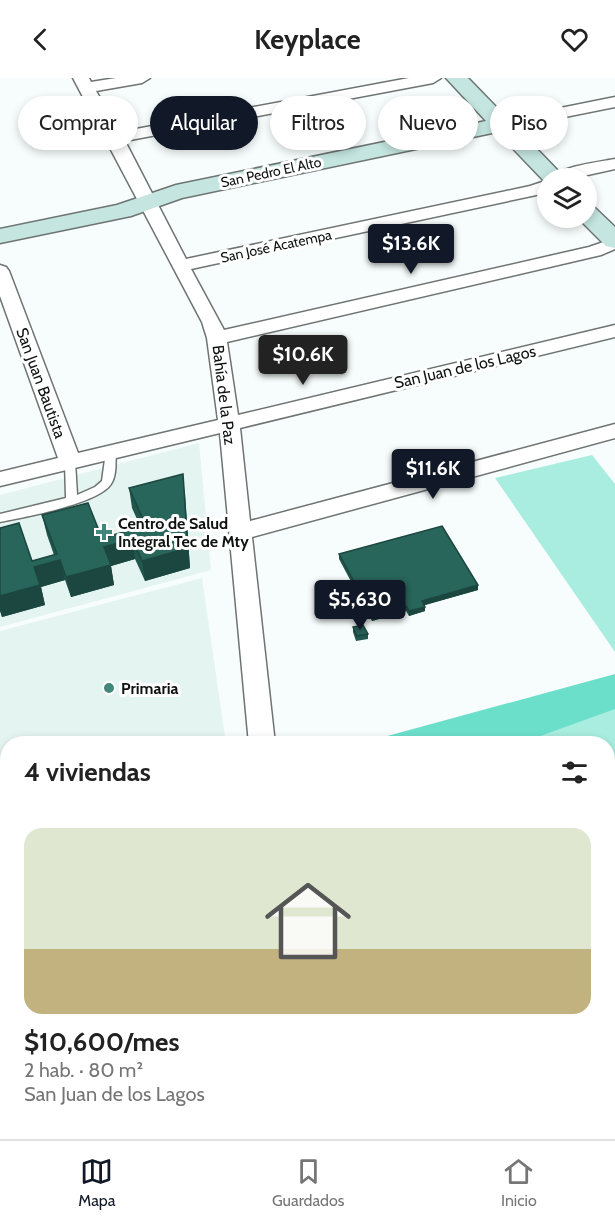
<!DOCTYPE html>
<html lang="es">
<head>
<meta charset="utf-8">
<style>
  :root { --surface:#fff; --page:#f6f6f6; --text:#222; --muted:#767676; --line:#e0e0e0; --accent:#111827 }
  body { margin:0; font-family:Cabin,sans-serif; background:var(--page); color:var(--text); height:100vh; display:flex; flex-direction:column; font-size:22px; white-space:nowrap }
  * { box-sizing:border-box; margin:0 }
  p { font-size:20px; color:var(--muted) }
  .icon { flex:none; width:33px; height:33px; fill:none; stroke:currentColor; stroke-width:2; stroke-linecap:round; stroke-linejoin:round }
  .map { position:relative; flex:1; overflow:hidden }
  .panel { position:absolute; left:0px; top:658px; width:615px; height:404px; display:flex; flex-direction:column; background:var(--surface); border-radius:24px 24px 0 0; box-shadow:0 3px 9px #0003 }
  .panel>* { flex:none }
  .banner { position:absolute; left:18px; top:18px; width:579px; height:54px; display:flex; gap:12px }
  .tools { position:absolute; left:537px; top:90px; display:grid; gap:12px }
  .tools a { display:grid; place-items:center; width:60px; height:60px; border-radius:50%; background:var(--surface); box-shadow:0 3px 9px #0003; font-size:30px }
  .price { position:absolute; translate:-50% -51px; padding:0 14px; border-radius:6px; background:var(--accent); color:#fff; font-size:20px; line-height:39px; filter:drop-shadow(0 2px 3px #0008) }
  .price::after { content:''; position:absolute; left:50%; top:36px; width:18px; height:14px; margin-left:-9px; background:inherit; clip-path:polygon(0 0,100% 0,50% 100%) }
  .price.on { background:#222; color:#fff }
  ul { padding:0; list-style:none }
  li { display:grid; align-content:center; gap:12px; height:318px; padding:0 24px }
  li+li { border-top:2px solid var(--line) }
  li span { display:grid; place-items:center; height:186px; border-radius:18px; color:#555 }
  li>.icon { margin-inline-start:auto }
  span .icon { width:108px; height:108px; fill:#fffc; stroke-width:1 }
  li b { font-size:26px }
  h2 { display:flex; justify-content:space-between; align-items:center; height:72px; padding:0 24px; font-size:26px }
  .tag { padding:0 21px; border-radius:27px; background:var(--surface); box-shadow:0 3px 9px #0003; font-size:21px; line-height:54px }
  .tag.on { background:var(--accent); color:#fff }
  header { display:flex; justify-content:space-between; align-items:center; height:78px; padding:0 24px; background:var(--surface); font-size:27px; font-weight:700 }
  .menu { display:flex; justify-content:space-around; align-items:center; height:84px; border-top:2px solid var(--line); background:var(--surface); font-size:16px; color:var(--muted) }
  .menu a { display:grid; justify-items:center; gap:3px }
  .menu .on { color:var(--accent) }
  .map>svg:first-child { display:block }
  .built { fill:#e4f4f0 }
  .green { fill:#a8eddf }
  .water { fill:#6cdfcb }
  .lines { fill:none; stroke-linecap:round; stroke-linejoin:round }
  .lane-casing { stroke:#6e7472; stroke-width:3 }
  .street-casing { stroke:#6e7472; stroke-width:3 }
  .secondary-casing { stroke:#6e7472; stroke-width:3 }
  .lane { fill:#fff; fill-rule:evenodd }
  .street { fill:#fff; fill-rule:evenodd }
  .secondary { fill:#c4e5e0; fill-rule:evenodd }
  .wall { fill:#22574e }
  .shaded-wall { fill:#1c4740 }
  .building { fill:#28655b; stroke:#1c4740; stroke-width:1.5 }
  .poi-dot { fill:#43877b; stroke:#fff; stroke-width:2 }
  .labels { text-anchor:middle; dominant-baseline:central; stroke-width:6; stroke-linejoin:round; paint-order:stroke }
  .far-street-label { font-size:14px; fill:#101212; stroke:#fff }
  .street-label { font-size:16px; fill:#101212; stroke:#fff }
  .poi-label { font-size:16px; font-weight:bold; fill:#101212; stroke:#fff; text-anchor:start }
</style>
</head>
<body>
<header><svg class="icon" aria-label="back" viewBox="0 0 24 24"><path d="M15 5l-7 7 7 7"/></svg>Keyplace<svg class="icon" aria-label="heart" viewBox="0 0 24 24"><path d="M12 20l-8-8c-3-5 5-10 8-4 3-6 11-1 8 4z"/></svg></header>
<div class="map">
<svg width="615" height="1061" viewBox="0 0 615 1061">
  <rect width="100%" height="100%" fill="#f7fdfc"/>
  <g class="built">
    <path d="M199,365L211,492L0,549V417Z"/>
    <path d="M202,500L226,666H8L7,796L0,799V553Z"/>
  </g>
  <g class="green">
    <path d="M592,377L615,406V574L495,400Z"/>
    <path d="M615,630V685L608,688V666H508Z"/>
  </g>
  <g class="water">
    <path d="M615,596V631L518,666H358Z"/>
    <path d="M7,802V860L0,863V804Z"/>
  </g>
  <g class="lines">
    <g class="lane-casing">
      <path id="lane" d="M111,370L116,374C115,384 117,397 111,406C98,426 24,439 0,444V436L66,420L65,383L66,380H74L75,383L77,417L95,409L102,403L106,374Z"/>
    </g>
    <g class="street-casing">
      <g id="street">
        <path d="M73,0H89L91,4L116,0H150L142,5L96,13L120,54L409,0H441L433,5L125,63L186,181L530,108L548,102V113L541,116L191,191L224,252L589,169L615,160V171L601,177L227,264L238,337L615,247V259L240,350L250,443L615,346V360L252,459L275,666H249L220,355L0,408V394L58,380L0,218V187L6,189L9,193L78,375L218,342L207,260L202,244Z"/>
        <path d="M615,19V29L501,52L493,47L501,42Z"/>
        <path d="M615,81V91L574,100H552C561,88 599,84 615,81Z"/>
        <path d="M615,693V716L608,718V695Z"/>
        <path d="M615,881V910L608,912V884Z"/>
        <path d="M0,932L8,935V997L0,994Z"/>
        <path d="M8,1054H40L41,1061H9Z"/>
        <path d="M316,1054H349L350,1061H318Z"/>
      </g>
    </g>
    <g class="secondary-casing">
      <g id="secondary">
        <path d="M446,0H468L565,100H548L546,105L497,54L182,120L131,138L0,165V151L117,127L176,107L486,43Z"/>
        <path d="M586,127L594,129L615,149V170L606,168L578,140H586Z"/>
      </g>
    </g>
    <use href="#lane" class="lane"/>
    <use href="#street" class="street"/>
    <use href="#secondary" class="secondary"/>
  </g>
  <g class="wall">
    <path d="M129,410L185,416L190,490L145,503L135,481L111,488L114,507L71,519L65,502L41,509L45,527L2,539L0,533V450L32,483L54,477L47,457L42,437L102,460L141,450L132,430Z"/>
    <path d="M339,476L478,512L424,527L425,529V533L409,538L406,533L372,543L339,481Z"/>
    <path d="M353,549L368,556V561L356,563L353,554Z"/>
  </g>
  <g class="shaded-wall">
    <path d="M183,396L190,490L145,503L142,483Z"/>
    <path d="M132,461L135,481L111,488L114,507L71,519L66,499L104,469Z"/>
    <path d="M60,482L65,502L41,509L45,527L2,539L0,532V518L34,489Z"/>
    <path d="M478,507V512L422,528V523Z"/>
    <path d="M406,528V533L372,543L373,538Z"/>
    <path d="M425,529V533L409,538V533Z"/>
  </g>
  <g class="building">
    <path d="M183,396L188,470L142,483L132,461L104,469L111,487L66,499L60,482L34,489L40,507L0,518V450L19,445L32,483L57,476L42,437L88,425L102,460L146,448L129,410Z"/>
    <path d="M442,448L478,507L422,523L425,529L409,533L406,528L373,538L339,476Z"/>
    <path d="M363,547L368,556L357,558L353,549Z"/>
  </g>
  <g class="poi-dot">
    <path d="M101 445h6v6h6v6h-6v6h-6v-6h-6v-6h6z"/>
    <circle cx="109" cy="610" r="6"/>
  </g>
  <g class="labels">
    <g class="far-street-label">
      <text transform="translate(271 94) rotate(-12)">San Pedro El Alto</text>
      <text transform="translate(276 168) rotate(-12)">San José Acatempa</text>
    </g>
    <g class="street-label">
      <text transform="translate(465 289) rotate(-13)">San Juan de los Lagos</text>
      <text transform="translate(41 305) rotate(70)">San Juan Bautista</text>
      <text transform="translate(224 317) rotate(83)">Bahía de la Paz</text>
    </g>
    <g class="poi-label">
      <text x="118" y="445">Centro de Salud<tspan x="118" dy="18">Integral Tec de Mty</tspan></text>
      <text x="121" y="610">Primaria</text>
    </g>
  </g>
</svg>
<div class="tools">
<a><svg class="icon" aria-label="layers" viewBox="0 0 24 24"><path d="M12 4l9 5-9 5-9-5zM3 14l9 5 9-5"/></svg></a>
</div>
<b class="price" style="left:411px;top:197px">$13.6K</b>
<b class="price on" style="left:303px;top:308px">$10.6K</b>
<b class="price" style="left:433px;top:422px">$11.6K</b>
<b class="price" style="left:360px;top:553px">$5,630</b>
<div class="banner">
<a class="tag">Comprar</a>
<a class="tag on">Alquilar</a>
<a class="tag">Filtros</a>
<a class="tag">Nuevo</a>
<a class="tag">Piso</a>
</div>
<section class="panel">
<h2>4 viviendas<svg class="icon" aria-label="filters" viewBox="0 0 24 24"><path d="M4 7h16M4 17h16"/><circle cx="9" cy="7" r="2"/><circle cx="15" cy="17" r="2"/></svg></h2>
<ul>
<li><span style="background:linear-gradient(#dfe7d0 65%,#c2b280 0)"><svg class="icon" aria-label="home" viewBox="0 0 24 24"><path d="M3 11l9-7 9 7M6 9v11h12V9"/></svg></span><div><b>$10,600/mes</b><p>2 hab. · 80 m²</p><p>San Juan de los Lagos</p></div></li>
</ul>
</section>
</div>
<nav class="menu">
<a class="on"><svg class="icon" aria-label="map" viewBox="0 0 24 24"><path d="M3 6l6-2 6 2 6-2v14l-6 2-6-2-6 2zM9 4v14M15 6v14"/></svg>Mapa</a>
<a><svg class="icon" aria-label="saved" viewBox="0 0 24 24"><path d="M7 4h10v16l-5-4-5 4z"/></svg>Guardados</a>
<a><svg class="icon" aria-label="home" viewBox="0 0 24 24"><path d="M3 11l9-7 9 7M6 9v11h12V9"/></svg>Inicio</a>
</nav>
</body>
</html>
